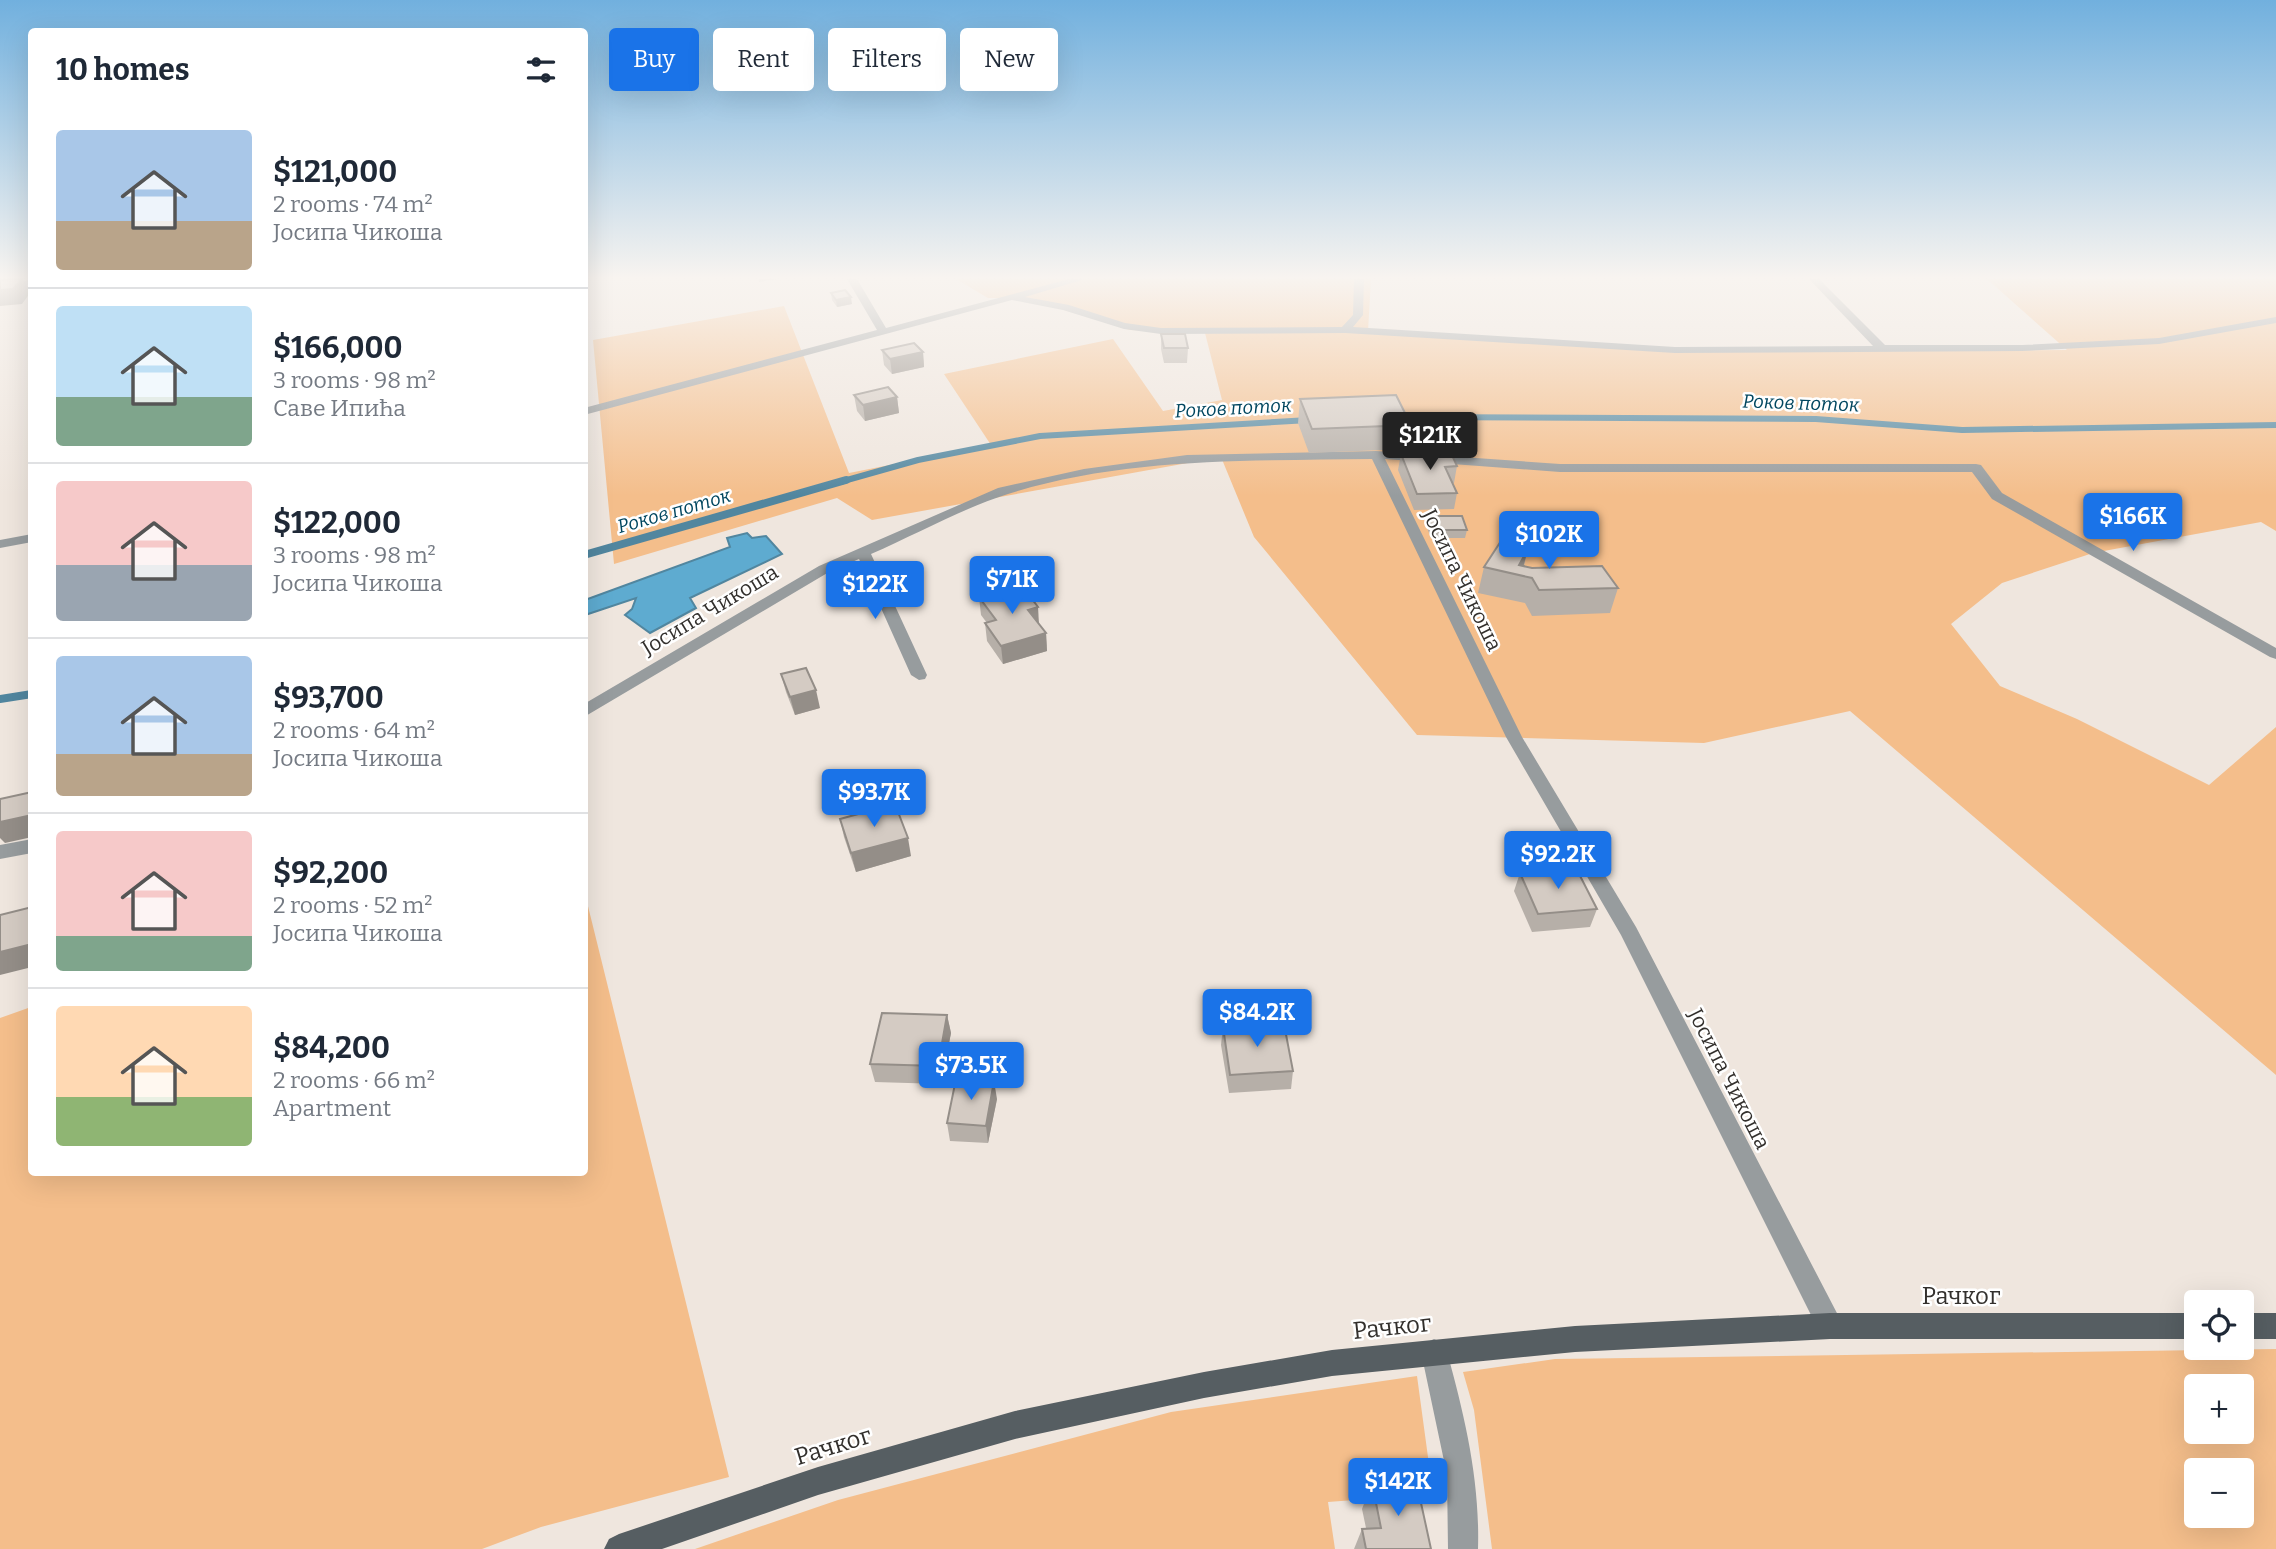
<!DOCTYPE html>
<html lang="en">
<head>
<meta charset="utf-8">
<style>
  :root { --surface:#fff; --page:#f6f6f7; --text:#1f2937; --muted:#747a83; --line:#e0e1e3; --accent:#1a73e8 }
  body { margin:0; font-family:Bitter,serif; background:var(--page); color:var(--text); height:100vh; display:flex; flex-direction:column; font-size:26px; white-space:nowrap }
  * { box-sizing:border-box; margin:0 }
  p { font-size:23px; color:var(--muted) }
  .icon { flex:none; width:38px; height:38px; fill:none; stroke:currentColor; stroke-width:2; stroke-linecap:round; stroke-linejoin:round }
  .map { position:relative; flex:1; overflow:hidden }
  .sheet { position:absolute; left:28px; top:28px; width:560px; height:1148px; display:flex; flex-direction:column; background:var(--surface); border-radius:7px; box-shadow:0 7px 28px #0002 }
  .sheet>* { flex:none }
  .top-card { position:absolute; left:609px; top:28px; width:665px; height:63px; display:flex; gap:14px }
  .controls { position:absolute; left:2184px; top:1290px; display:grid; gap:14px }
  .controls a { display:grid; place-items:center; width:70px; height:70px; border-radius:7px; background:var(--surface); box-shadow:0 7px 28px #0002; font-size:35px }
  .price { position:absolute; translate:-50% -60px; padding:0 16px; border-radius:7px; background:var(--accent); color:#fff; font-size:23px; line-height:46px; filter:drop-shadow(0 2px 4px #0008) }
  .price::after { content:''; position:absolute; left:50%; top:42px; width:21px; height:16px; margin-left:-10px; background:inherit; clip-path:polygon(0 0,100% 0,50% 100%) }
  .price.on { background:#222; color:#fff }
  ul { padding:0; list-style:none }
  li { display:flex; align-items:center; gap:21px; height:175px; padding:0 28px }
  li+li { border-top:2px solid var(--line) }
  li span { display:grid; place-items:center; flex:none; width:196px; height:140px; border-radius:7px; color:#555 }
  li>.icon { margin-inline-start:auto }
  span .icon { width:84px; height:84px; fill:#fffc; stroke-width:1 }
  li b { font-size:30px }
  h2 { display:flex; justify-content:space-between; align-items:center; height:84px; padding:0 28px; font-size:30px }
  .chip { padding:0 24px; border-radius:7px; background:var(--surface); box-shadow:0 7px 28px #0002; font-size:24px; line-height:63px }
  .chip.on { background:var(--accent); color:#fff }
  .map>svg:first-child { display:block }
  .green { fill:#f4be8b; fill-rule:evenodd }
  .water { fill:#5eabd0; stroke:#51869f; stroke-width:2 }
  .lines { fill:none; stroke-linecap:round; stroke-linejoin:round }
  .stream-far1 { stroke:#51869f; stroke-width:6 }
  .stream { stroke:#51869f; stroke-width:8 }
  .minor { fill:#979c9e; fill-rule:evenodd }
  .primary { fill:#565e62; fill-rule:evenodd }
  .wall { fill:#b6afa8 }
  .shaded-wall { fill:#948e88 }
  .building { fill:#d4cbc3; stroke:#948e88; stroke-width:2 }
  .labels { text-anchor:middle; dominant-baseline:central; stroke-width:5; stroke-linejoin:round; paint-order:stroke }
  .far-water-label { font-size:19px; font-style:italic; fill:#00465f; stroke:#fff }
  .street-label { font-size:21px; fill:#33302d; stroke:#fff }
  .near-street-label { font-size:24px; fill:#33302d; stroke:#fff }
</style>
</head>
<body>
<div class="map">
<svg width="2276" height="1549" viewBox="0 0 2276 1549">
  <rect width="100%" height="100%" fill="#efe6de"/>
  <g class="green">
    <path d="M956,279H1371L1368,331L1671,352L2067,350L1987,279H2276V531L2261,522L2093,553L2002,583L1951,624L2000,686L2077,719L2209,785L2276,727V1075L1850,711L1704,743L1417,735L1254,537L1221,457L872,520L837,498L614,564L593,340L784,306L849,473L991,445L944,374L1113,339L1163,411L1222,400L1205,333L1130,330L1025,298H988Z"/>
    <path d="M585,894L729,1477L541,1527L482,1549H0V1018L31,1007L32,1172H584Z"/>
    <path d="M2276,1349V1549H1492L1474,1410L1463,1372L1555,1359ZM2196,1386H2242V1432H2196ZM2196,1470H2242V1516H2196Z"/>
    <path d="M1417,1376L1433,1494L1328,1502L1335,1549H695L838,1500L1171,1412Z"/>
  </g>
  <path class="water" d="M747,533L752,538L766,536L782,554L690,598L696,608L650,633L625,615L632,609L636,598L585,615V600L730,547L727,538Z"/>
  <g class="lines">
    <g class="stream-far1">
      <path d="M1396,417L1816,419L1962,430L2276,425"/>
      <path d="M840,482L918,460L1040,436L1309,420"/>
    </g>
    <g class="stream">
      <path d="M584,555L846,480"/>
      <path d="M0,699L32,694"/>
    </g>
    <g class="minor">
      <path d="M32,279V284L0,292V286Z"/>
      <path d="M847,279H857L886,328L1069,279H1085L1025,297L1069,305L1125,323L1161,328L1342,327L1353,315L1354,279H1364L1363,315L1353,327L1675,347L1873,346L1809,279H1819L1885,345H2022L2159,338L2276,317V323L2159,344L2022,351L1675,353L1345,333L1161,334L1124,329L1063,310L1012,300L584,415V408L877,330Z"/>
      <path d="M1376,451L1560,464H1976L1981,465L2002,493L2276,648V659L2270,657L1992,499L1972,472H1560L1385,459L1522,737L1636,927L1839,1317L1843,1326L1839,1335L1830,1339L1821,1335L1621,935L1506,737L1372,459C1251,461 1124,457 1008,494C963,508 915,535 871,554L927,675L925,679L919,680L911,675L859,559L829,572L584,717V704L819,566L998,488L1084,469L1187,455Z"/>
      <path d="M32,534V542L0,548V540Z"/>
      <path d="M32,839V853L0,859V845Z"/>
      <path d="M1434,1339L1443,1343L1447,1352C1465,1417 1480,1481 1478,1549H1448L1447,1475L1421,1352L1425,1343Z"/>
    </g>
    <g class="primary">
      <path d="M1830,1313H2196V1339H1830L1575,1352L1332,1376L1204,1398L1015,1439L818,1495L662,1549H604L609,1539L619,1534L818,1467L1015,1411L1204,1372L1332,1350L1575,1326Z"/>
      <rect x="2242" y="1313" width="34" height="26"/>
    </g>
  </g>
  <g class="wall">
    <path d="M831,293L852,304L837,307L832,300Z"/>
    <path d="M1161,334L1188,348L1187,363H1164L1161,349Z"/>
    <path d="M882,350L923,352L924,367L892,374L884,365Z"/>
    <path d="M854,395L897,397L899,413L865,421L857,411Z"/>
    <path d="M1300,399L1411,425L1407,449L1309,453L1298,423Z"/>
    <path d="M1401,454L1457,466L1454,483H1453L1457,493L1454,509L1414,510L1398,470Z"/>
    <path d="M1428,516L1467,530L1465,538H1431L1426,525Z"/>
    <path d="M1528,549L1524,566L1618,588L1610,613L1532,616L1525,603L1478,593L1484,567Z"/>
    <path d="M979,597L1039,625L1046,633L1047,651L1003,664L987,641L985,623H987L981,615Z"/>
    <path d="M781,674L820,708L795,715L786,692Z"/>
    <path d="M840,819L911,856L856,872L844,837Z"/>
    <path d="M1520,873L1597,909L1590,927L1532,932L1514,891Z"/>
    <path d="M947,1015L951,1033L941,1084L875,1082L870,1064Z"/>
    <path d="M1223,1027L1293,1071L1291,1089L1229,1093L1221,1045Z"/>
    <path d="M997,1099L988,1143L950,1141L947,1123Z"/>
    <path d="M1372,1483L1431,1549H1354L1362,1529L1366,1528L1362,1509Z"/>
  </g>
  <g class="shaded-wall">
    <path d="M22,279H23L28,287H32V295L30,293L22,304L0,306V290Z"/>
    <path d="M759,279H778L759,282Z"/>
    <path d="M851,297L852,304L837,307L836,300Z"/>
    <path d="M923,352L924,367L892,374L890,359Z"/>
    <path d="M897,397L899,413L865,421L863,405Z"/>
    <path d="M1528,549L1521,575L1519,565Z"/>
    <path d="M1038,607L1039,624L1028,610Z"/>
    <path d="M1046,633L1047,651L1003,664L1001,646Z"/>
    <path d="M816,690L820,708L795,715L790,697Z"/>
    <path d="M32,815V837L5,843L0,838V822Z"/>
    <path d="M908,838L911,856L856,872L851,853Z"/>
    <path d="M32,944V967L0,975V952Z"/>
    <path d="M947,1015L951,1033L941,1084L938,1066Z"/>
    <path d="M994,1081L997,1099L988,1143L986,1126Z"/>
  </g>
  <g class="building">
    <path d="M14,279H22L13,289L0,290V280Z"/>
    <path d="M845,290L851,297L836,300L831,293Z"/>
    <path d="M1161,334H1185L1188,348H1164Z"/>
    <path d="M914,343L923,352L890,359L882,350Z"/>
    <path d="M888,387L897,397L863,405L854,395Z"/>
    <path d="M1396,395L1411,425L1312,429L1300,399Z"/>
    <path d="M1451,453L1457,466L1445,467L1457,493L1417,494L1401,454Z"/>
    <path d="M1428,516H1462L1467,530H1432Z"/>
    <path d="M1501,541L1528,549L1519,565L1532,568L1602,566L1618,588L1539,590L1532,578L1484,567Z"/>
    <path d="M1022,586L1038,607L1028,610L1046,633L1001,646L985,623L996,620L979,597Z"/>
    <path d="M806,668L816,690L790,697L781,674Z"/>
    <path d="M32,792V815L0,822V799Z"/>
    <path d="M895,804L908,838L851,853L840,819Z"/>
    <path d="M1576,868L1597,909L1538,914L1520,873Z"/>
    <path d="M32,907V944L0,952V915Z"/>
    <path d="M882,1013L947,1015L938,1066L870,1064Z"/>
    <path d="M1284,1024L1293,1071L1230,1075L1223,1027Z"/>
    <path d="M956,1079L994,1081L986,1126L947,1123Z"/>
    <path d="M1416,1480L1431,1549H1366L1362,1529L1381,1528L1372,1483Z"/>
  </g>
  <linearGradient id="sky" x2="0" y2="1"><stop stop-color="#71b0de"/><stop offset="0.56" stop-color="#f8f4f0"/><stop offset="1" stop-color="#f8f4f0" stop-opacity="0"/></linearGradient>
  <rect width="2276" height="496" fill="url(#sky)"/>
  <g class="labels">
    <g class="far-water-label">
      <text transform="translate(1801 403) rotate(2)">Роков поток</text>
      <text transform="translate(1233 408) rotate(-3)">Роков поток</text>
      <text transform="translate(674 511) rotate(-16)">Роков поток</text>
    </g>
    <g class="street-label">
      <text transform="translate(1462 580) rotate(64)">Јосипа Чикоша</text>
      <text transform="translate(710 610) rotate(-31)">Јосипа Чикоша</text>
      <text transform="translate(1729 1079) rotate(63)">Јосипа Чикоша</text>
    </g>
    <g class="near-street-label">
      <text x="1961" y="1296">Рачког</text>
      <text transform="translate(1392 1327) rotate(-6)">Рачког</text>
      <text transform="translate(833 1446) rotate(-17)">Рачког</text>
    </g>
  </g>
</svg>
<div class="controls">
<a><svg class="icon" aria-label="locate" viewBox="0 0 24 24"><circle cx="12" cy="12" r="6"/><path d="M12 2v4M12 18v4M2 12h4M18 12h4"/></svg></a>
<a>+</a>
<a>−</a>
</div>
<b class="price on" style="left:1430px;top:472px">$121K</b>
<b class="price" style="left:2133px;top:553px">$166K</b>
<b class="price" style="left:1549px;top:571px">$102K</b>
<b class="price" style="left:1012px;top:616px">$71K</b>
<b class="price" style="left:875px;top:621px">$122K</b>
<b class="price" style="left:874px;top:829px">$93.7K</b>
<b class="price" style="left:1558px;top:891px">$92.2K</b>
<b class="price" style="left:1257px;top:1049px">$84.2K</b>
<b class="price" style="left:971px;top:1102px">$73.5K</b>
<b class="price" style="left:1398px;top:1518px">$142K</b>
<div class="top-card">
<a class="chip on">Buy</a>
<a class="chip">Rent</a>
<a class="chip">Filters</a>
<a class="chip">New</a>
</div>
<section class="sheet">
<h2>10 homes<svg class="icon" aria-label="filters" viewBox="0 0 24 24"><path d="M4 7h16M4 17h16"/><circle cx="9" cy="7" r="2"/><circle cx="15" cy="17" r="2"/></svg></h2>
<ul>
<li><span style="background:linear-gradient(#a9c7e8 65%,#b9a48a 0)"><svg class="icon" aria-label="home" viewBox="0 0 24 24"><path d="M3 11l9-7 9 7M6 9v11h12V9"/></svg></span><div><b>$121,000</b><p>2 rooms · 74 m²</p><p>Јосипа Чикоша</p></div></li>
<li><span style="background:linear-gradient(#bfe0f5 65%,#7fa58c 0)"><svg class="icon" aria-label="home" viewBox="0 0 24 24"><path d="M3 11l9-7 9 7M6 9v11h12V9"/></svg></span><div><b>$166,000</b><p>3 rooms · 98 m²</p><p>Саве Ипића</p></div></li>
<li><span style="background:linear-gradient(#f6c9c9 60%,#9aa5b1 0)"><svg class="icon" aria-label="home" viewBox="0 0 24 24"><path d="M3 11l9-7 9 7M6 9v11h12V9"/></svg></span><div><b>$122,000</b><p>3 rooms · 98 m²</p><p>Јосипа Чикоша</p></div></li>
<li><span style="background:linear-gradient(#a9c7e8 70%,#b9a48a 0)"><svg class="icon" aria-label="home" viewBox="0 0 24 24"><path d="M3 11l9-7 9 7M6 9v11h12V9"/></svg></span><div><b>$93,700</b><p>2 rooms · 64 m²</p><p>Јосипа Чикоша</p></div></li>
<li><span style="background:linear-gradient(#f6c9c9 75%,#7fa58c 0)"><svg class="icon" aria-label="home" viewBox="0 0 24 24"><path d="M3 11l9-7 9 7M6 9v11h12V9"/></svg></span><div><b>$92,200</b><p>2 rooms · 52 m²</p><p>Јосипа Чикоша</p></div></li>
<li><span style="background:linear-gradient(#ffd9b3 65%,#8fb573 0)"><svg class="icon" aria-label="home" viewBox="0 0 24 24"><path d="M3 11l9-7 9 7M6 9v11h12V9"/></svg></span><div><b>$84,200</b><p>2 rooms · 66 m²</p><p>Apartment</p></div></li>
</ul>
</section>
</div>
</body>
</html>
